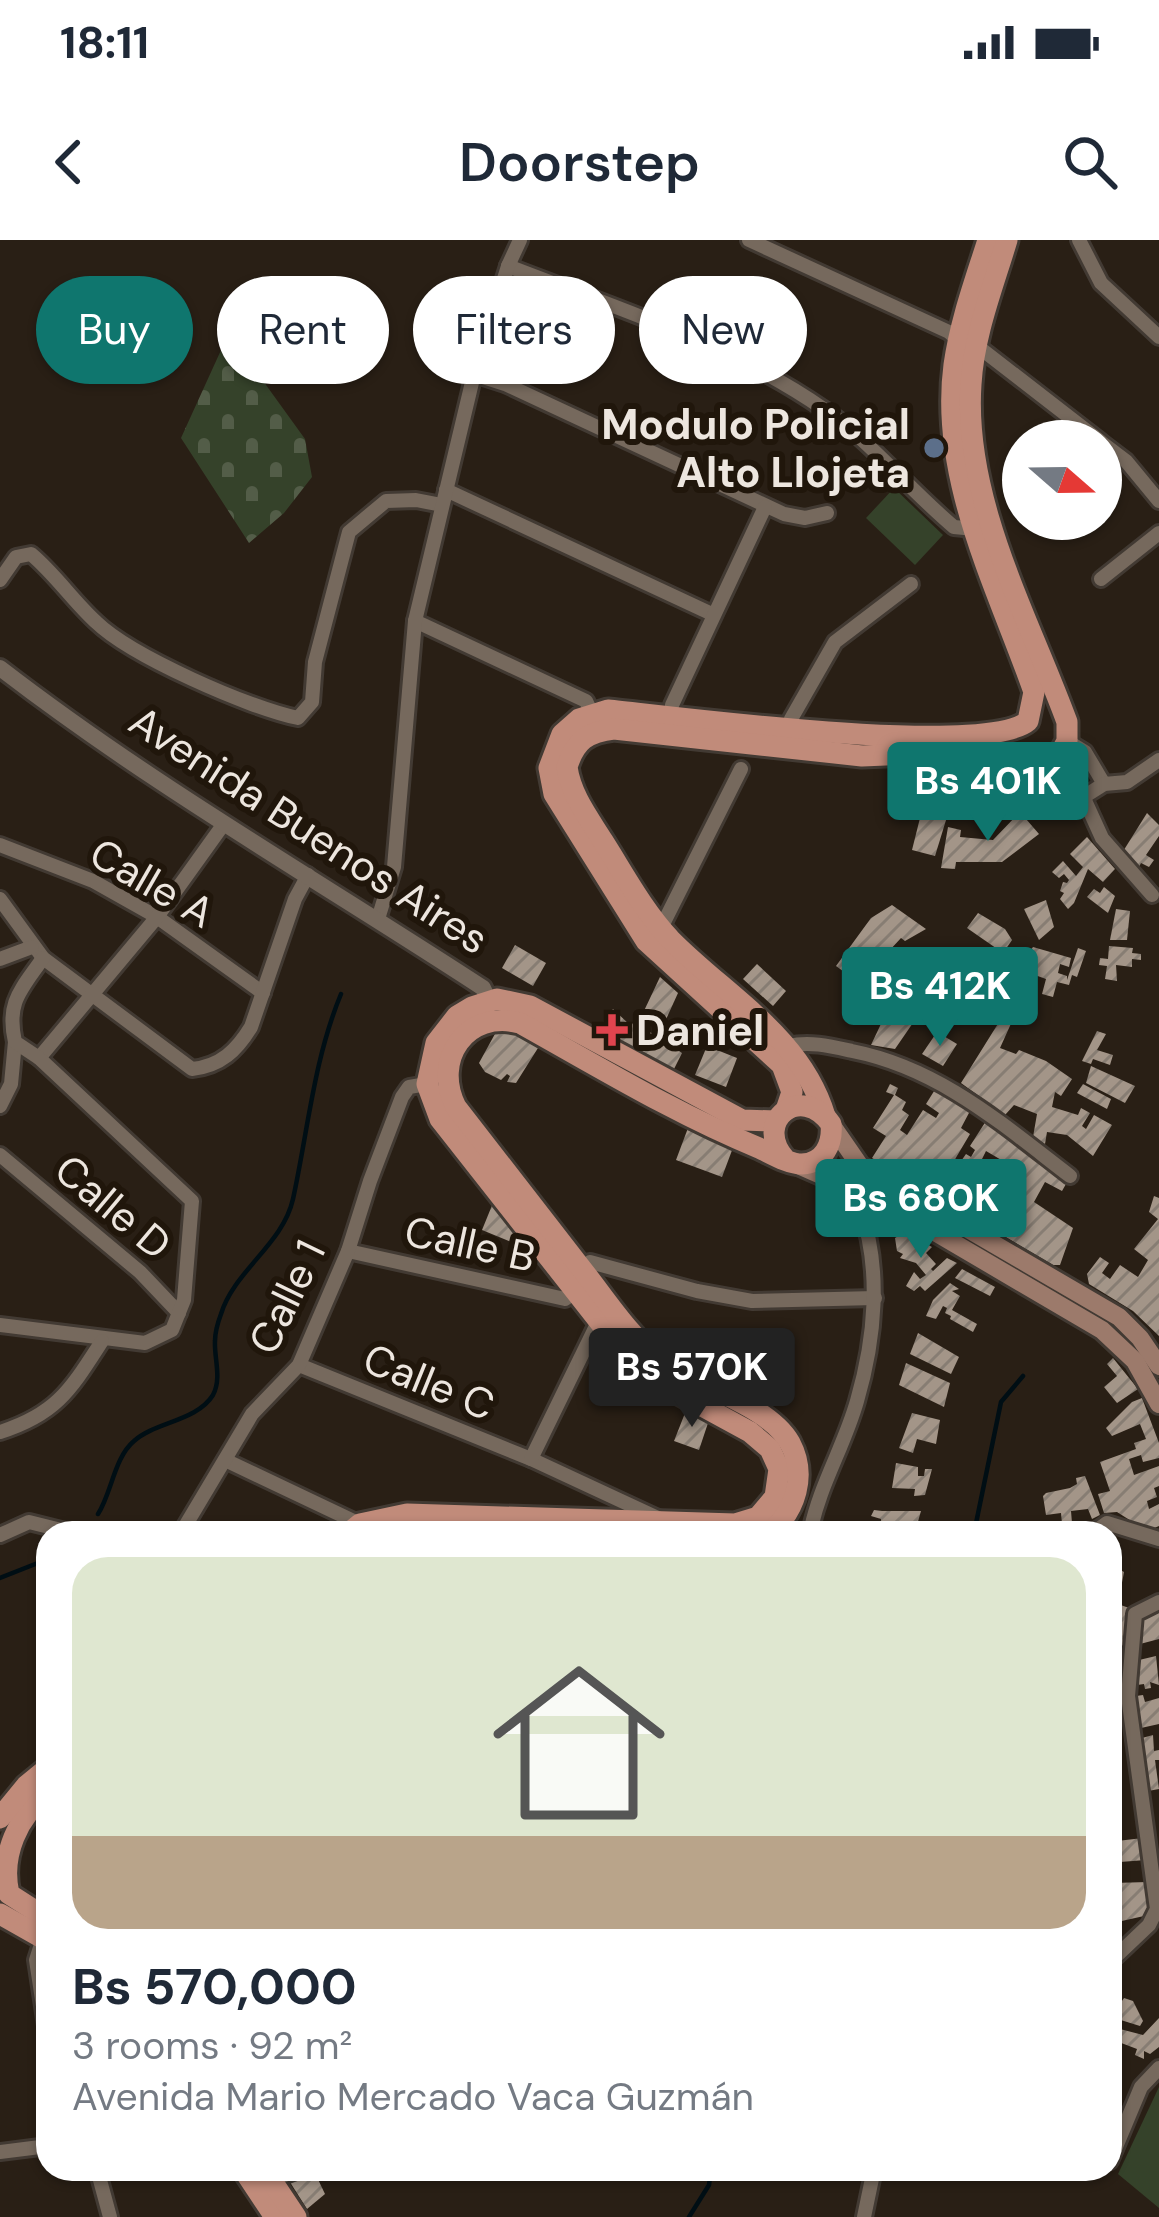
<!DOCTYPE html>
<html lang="en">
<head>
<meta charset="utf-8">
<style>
  :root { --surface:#fff; --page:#f6f6f7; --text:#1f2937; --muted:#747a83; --accent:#0f766e }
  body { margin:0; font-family:"DM Sans",sans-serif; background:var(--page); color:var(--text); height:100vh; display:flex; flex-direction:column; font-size:45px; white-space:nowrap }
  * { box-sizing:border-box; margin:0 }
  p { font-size:39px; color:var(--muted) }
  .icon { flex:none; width:66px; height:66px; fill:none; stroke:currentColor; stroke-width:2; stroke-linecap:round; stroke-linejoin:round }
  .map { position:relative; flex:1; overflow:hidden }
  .sheet { position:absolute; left:36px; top:1281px; width:1086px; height:660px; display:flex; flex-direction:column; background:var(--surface); border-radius:36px; box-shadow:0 3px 9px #0004 }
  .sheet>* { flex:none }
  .guide { position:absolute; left:36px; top:36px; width:1089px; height:108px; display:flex; gap:24px }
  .needle { width:78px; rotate:110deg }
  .buttons { position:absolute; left:1002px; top:180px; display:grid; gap:24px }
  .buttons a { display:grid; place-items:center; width:120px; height:120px; border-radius:50%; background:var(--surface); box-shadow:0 3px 9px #0004; font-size:60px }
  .price { position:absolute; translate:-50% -102px; padding:0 27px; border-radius:12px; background:var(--accent); color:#fff; font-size:39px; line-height:78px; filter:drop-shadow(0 3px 6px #0008) }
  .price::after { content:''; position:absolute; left:50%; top:72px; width:36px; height:27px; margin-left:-18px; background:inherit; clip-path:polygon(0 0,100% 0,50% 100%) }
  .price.selected { background:#222; color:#fff }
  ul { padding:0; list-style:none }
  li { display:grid; align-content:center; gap:24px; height:636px; padding:0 36px }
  li span { display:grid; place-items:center; height:372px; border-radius:36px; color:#555 }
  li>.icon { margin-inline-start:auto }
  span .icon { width:216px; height:216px; fill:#fffc; stroke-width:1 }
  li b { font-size:51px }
  .pill { padding:0 42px; border-radius:54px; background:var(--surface); box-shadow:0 3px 9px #0004; font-size:42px; line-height:108px }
  .pill.selected { background:var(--accent); color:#fff }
  .status { display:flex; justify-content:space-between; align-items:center; height:84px; padding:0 60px; background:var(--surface); direction:ltr }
  .status svg { height:33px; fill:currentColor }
  header { display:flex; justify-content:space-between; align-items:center; height:156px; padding:0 36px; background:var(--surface); font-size:54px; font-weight:600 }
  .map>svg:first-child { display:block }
  .cemetery { fill:url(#cemetery-stones) }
  .pitch { fill:#35422a }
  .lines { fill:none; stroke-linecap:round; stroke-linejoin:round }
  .stream { stroke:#000e14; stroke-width:4.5 }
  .building { fill:url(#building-hatch) }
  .minor-casing { stroke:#423a33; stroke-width:20 }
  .tertiary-casing { stroke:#423a33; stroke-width:22 }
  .secondary-casing { stroke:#423a33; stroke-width:24 }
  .primary-casing { stroke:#423a33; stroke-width:27 }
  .minor { stroke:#76695d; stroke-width:14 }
  .tertiary { stroke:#76695d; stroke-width:16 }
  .secondary { stroke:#9c7a6b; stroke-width:18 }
  .primary { stroke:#c18b7a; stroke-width:21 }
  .service-dot { fill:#5c6f8a; stroke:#20160b; stroke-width:4.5 }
  .health-dot { fill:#e0444e; stroke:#20160b; stroke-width:4.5 }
  .labels { text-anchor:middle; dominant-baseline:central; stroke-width:12; stroke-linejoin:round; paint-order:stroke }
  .poi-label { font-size:42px; font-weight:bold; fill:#ede6df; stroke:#20160b; text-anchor:end }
  .street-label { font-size:42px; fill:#ede6df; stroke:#20160b }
</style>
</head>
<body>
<div class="status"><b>18:11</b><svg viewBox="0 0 49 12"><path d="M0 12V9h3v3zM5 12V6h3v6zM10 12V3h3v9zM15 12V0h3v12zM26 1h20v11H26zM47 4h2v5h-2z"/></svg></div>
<header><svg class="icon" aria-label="back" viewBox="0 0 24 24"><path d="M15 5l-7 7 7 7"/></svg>Doorstep<svg class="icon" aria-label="search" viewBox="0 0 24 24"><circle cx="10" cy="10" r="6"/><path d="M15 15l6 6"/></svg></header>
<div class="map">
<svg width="1159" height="1977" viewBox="0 0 1159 1977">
  <defs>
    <pattern id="cemetery-stones" width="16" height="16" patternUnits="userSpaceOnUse" patternTransform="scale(3)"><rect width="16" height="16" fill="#35422a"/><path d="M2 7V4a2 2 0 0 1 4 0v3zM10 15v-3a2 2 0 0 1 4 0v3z" fill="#535d48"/></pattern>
    <pattern id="building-hatch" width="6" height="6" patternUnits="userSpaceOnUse" patternTransform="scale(3)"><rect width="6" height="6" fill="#a39588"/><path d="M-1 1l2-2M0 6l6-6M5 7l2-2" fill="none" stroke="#877d73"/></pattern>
  </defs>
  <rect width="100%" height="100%" fill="#291f15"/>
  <path class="cemetery" d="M237,75L266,145L305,199L312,237L284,273L249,303L181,198Z"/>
  <g class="pitch">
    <path d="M894,248L943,295L915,325L866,278Z"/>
    <path d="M1159,1847V1968L1118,1934Z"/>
  </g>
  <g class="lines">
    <g class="stream">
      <path d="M98,1274C112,1252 114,1218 134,1201C155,1182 197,1181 213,1155C222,1138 214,1118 215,1101C215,1092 218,1082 221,1074C234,1031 283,1004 293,959C308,890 314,819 341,754"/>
      <path d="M974,1293L1001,1162L1023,1136"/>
      <path d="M0,1338L48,1319"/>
      <path d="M689,1977L709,1945L711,1929"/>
    </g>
  </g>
  <g class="building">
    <path d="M931,534L958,541L935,616L912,610Z"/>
    <path d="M1020,572L1039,594L1002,622H956L955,629L941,628L948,587L961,590L960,597L993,600Z"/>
    <path d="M1147,573L1159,585V596L1146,615L1154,620L1149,627L1141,623L1137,631L1122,613Z"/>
    <path d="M1087,597L1115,629L1103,642L1088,629L1074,663L1068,669L1060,659L1064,653L1060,651L1063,642L1067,643L1069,640L1064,634L1059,638L1052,632L1063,621L1076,636L1083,627L1070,614Z"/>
    <path d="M1104,647L1115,656L1108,673L1087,657L1094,649L1100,653Z"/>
    <path d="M1046,660L1054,687L1039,700L1024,669Z"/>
    <path d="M892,665L926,689L905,701L901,698L877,724L860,713L847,734L836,726L871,678Z"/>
    <path d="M1116,669L1130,671L1127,700H1110Z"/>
    <path d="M978,673L1005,689L1012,700L1003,713L967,688Z"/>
    <path d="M515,705L546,723L533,746L502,728Z"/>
    <path d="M1109,706L1133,708L1132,713L1141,714V720L1132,719V727L1116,725L1117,741L1105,739L1107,726L1099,725L1100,718L1108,719Z"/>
    <path d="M1020,707L1027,715L1033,707L1071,718L1069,727L1060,724L1058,733L1067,736V740L1078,708L1086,711L1077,737L1072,735L1069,745L1057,742L1053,757L1042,754L1046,739L1032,734L1035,728L1021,723L1003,749L996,744Z"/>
    <path d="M757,724L786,751L773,766L743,739Z"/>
    <path d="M660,737L678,753L663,786L643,773Z"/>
    <path d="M915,752L928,761L895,809L871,805L888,769L901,775Z"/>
    <path d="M1009,766L1014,768L1010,775L1014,777L1000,808L1016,814L1019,810L1046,821L1072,839L1061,856L1055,852L1052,867L1078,875L1081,868L1090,873L1082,886L1086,889L1094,875L1112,885L1093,916L1067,895L1047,892L1045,904L1033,897L1037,874L1014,865L1005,875L961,843Z"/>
    <path d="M613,769L631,786L633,783L647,790L682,813L672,833L598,790Z"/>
    <path d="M1097,791L1106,794L1097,810L1113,815L1110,825L1093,819L1091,824L1082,821Z"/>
    <path d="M496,792H512L538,808L516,843L507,842L510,836L507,834L501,840L485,832L479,823Z"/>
    <path d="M937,792L957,804L943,826L922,814Z"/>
    <path d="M707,806L737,818L726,847L695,835Z"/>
    <path d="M1091,826L1135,846L1125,863L1086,843Z"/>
    <path d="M890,844L898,848L895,855L906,862L902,870L909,875L900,890L907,895L923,870L936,878L939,873L926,864L936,848L970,871L961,888L970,894L954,921L959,924L966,914L971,917L975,910L970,906L986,881L1066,944L1062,951L1045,942L1034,962L1073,988L1060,1025H1053L953,966L971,935L988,947L993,938L1013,951L1019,942L998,929L1003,921L986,911L981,921L997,931L991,941L975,931L980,922H970L961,936L955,932L940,957L872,918L886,896L873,888L894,855L886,852Z"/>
    <path d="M1083,844L1111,859L1107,869L1077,853Z"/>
    <path d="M688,888L734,905L722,937L676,920Z"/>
    <path d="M1154,956L1159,958V1096L1133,1071L1089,1044L1087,1034L1100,1017L1109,1023L1102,1033L1110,1039L1120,1025L1138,1037L1148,1020L1134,1009L1158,979L1149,972Z"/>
    <path d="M493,963L516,990L511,1002L482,990Z"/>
    <path d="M905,992L932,1007L926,1013L936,1024L931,1029L933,1031L947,1018L957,1023L925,1051L920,1046L914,1051L906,1046L914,1032L920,1039L926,1035L916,1023L900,1018L903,1014L897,1011L895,998Z"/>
    <path d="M962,1029L995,1047L990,1056L955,1038Z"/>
    <path d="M950,1043L959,1049L952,1051L960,1056L952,1070L977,1084L973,1092L950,1079L951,1076L945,1073L947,1068L943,1066L936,1079L926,1076L933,1060Z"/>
    <path d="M918,1093L959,1117L951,1134L910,1114Z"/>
    <path d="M1113,1118L1138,1149L1117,1163L1104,1147L1117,1136L1107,1124Z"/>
    <path d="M906,1123L950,1143L944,1167L899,1145Z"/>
    <path d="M1142,1158L1159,1203V1218L1143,1222L1141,1215L1129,1219L1134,1235L1159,1226V1246L1154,1248L1157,1257L1147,1261L1149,1269L1159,1264V1286L1147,1291L1117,1272L1104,1273L1098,1254L1110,1251L1100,1222L1136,1209L1134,1203L1146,1199L1140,1184L1112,1196L1106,1188L1132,1162Z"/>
    <path d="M687,1168L709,1180L699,1210L674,1201Z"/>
    <path d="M912,1173L940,1180L936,1204L917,1199L913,1213L899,1208Z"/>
    <path d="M896,1223L918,1227V1236H924L925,1229H932L925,1255L914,1256L915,1249L892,1248Z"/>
    <path d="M1085,1236L1100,1275L1092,1279L1088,1269L1071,1271L1072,1283L1062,1284L1061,1273L1046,1275L1043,1256L1046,1253L1070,1248L1077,1244L1076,1238Z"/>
    <path d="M874,1270L882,1271H921L917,1285L881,1284V1279L871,1276Z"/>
    <path d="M1110,1324L1124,1332L1118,1364L1129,1368L1125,1406L1110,1403Z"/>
    <path d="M1159,1370V1399L1140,1404L1141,1380Z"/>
    <path d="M1156,1416L1159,1445L1150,1442L1151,1448L1145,1449L1144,1444L1137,1445L1139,1420Z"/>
    <path d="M1143,1455L1145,1462L1159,1458V1484L1141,1488L1136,1456Z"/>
    <path d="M1153,1495L1154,1511L1159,1510V1520H1155L1159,1549L1148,1551L1142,1498Z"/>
    <path d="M1143,1598L1146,1620L1120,1622L1117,1601Z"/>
    <path d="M1148,1642L1150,1664L1144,1676L1113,1683L1110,1657H1113V1643Z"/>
    <path d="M1124,1758L1133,1761L1143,1781L1140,1786L1111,1777Z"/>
    <path d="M1159,1778V1807L1150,1814L1144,1811V1819L1135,1815L1137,1809L1116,1801L1120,1789L1143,1795Z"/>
    <path d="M314,1931L325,1954L307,1969L288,1939Z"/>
  </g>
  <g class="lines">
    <g class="minor-casing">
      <g id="minor">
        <path d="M749,0L949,92L958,100"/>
        <path d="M1079,0L1101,43L1159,97"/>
        <path d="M508,26C615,68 729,103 825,170C868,199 912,252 954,287L975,289"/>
        <path d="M976,105L1100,201"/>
        <path d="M474,134L505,144L784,274L805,278L827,273"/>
        <path d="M1101,202L1126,221L1159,261"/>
        <path d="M446,250L712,374"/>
        <path d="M1101,339L1159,293"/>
        <path d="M0,340L16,317L31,314C55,334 73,361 96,382C131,416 249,468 298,478L312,462L315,422L349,292L386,261L416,260L442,265"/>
        <path d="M415,381L586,461L592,474"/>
        <path d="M671,477L672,465L765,267"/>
        <path d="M789,489L791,479L835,402L911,344"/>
        <path d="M1067,501L1085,512L1104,544"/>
        <path d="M1045,525L1050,532L1077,543L1102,598L1152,655"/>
        <path d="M1085,556L1104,544L1127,542L1159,520"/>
        <path d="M0,605L93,641L157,677L263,753"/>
        <path d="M0,659L43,718L192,829C221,826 237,810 251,787L295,659L308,635"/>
        <path d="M378,679L394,627L415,381L474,134L508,26L520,0"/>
        <path d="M661,688L741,529"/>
        <path d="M0,719L32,707"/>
        <path d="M788,806C810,801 830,806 852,811C939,828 1002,884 1070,936"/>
        <path d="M39,818L157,677L223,585"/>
        <path d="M0,866L11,844L15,802"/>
        <path d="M0,915L140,1032L179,1073"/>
        <path d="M348,1011L565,1059L575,1052"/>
        <path d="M582,1030L590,1022L697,1051L752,1061L875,1058"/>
        <path d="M0,1085L145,1103L172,1090L184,1060L192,961L39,818L15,802C6,762 21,750 43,718"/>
        <path d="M299,1125L531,1219L658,1278"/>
        <path d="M0,1192C57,1174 71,1149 102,1101"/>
        <path d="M531,1219L598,1082"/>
        <path d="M225,1220L360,1284"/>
        <path d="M181,1293L252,1174L299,1125L348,1011L370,941L402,857L409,847L427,844"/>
        <path d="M810,1293C819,1246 844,1207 857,1161C875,1099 882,1029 860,968"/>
        <path d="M1093,1293L1107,1283L1159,1299"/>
        <path d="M0,1295L29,1282L73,1293"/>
        <path d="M43,1698L36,1720L48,1799"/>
        <path d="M1110,1722L1149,1685L1157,1669L1128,1456L1135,1374L1159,1362"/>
        <path d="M0,1912L48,1906"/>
        <path d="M1110,1921L1141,1847L1159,1828"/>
        <path d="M97,1929L110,1977"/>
        <path d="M271,1940L301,1929"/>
        <path d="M864,1977L874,1929"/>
      </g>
    </g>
    <g class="tertiary-casing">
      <path id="tertiary" d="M0,428C153,546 321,642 483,748L489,761"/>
    </g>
    <g class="secondary-casing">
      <g id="secondary">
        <path d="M831,884L860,926L1119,1077L1140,1098L1159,1126"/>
        <path d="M796,924L889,965L1102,1090L1135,1121L1159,1164"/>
      </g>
    </g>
    <g class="primary-casing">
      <g id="primary">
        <path d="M786,870L792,852L782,825L646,701L554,554L549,528L562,494L579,479L608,470C677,477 985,518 1028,481L1034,452C998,349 939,238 954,125C960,82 975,41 988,0"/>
        <path d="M825,876C801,796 726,756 670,699C643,670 624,634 603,601C588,577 571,555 567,527C575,501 587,492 614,489L862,516L957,512L1032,526L1045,525L1061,512L1067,501V482C1028,376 963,260 971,144C974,94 993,47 1007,0"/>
        <path d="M349,1293L360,1284L407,1274L735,1284L758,1277L775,1257L779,1229L770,1209L750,1192L671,1149L628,1118L440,879L427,844L436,803L457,776L472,767L497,759L530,766L742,880L776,881"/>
        <path d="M769,1293C796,1271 807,1235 790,1203C768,1164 695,1146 659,1119C628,1095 605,1058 581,1028C539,974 498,921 456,867C432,820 466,769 520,783C599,827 676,874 759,908C772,914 788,924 802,924C824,923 833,904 831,884C801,842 752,881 785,919"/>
        <path d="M48,1553C18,1576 0,1615 9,1654L48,1679"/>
        <path d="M0,1578L26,1546L48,1528"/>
        <path d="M0,1674L48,1701"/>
        <path d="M243,1929L275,1977"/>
        <path d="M264,1929L296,1977"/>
      </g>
    </g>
    <use href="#minor" class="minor"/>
    <use href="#tertiary" class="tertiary"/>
    <use href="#secondary" class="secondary"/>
    <use href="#primary" class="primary"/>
  </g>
  <circle class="service-dot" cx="934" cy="208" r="12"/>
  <path class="health-dot" d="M606 772h12v12h12v12h-12v12h-12v-12h-12v-12h12z"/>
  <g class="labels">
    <g class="poi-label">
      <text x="910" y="184">Modulo Policial<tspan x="910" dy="48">Alto Llojeta</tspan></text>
      <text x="636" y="790" text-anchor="start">Daniel</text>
    </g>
    <g class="street-label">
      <text transform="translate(309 590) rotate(33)">Avenida Buenos Aires</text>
      <text transform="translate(152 643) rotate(30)">Calle A</text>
      <text transform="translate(113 967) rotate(40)">Calle D</text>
      <text transform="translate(470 1004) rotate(12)">Calle B</text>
      <text transform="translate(287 1057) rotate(-64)">Calle 1</text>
      <text transform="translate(429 1142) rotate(22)">Calle C</text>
    </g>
  </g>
</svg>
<div class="buttons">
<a><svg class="needle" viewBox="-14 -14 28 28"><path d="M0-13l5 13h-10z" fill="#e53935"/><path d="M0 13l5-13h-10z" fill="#747a83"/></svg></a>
</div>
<b class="price" style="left:988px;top:604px">Bs 401K</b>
<b class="price" style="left:940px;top:809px">Bs 412K</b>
<b class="price" style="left:921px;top:1021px">Bs 680K</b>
<b class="price selected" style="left:692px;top:1190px">Bs 570K</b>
<div class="guide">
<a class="pill selected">Buy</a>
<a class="pill">Rent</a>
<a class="pill">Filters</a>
<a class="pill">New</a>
</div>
<section class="sheet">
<ul>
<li><span style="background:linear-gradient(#dfe7d0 75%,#b9a48a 0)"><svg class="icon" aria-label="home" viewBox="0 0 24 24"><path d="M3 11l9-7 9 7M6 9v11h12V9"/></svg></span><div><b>Bs 570,000</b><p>3 rooms · 92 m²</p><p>Avenida Mario Mercado Vaca Guzmán</p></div></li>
</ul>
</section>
</div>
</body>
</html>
